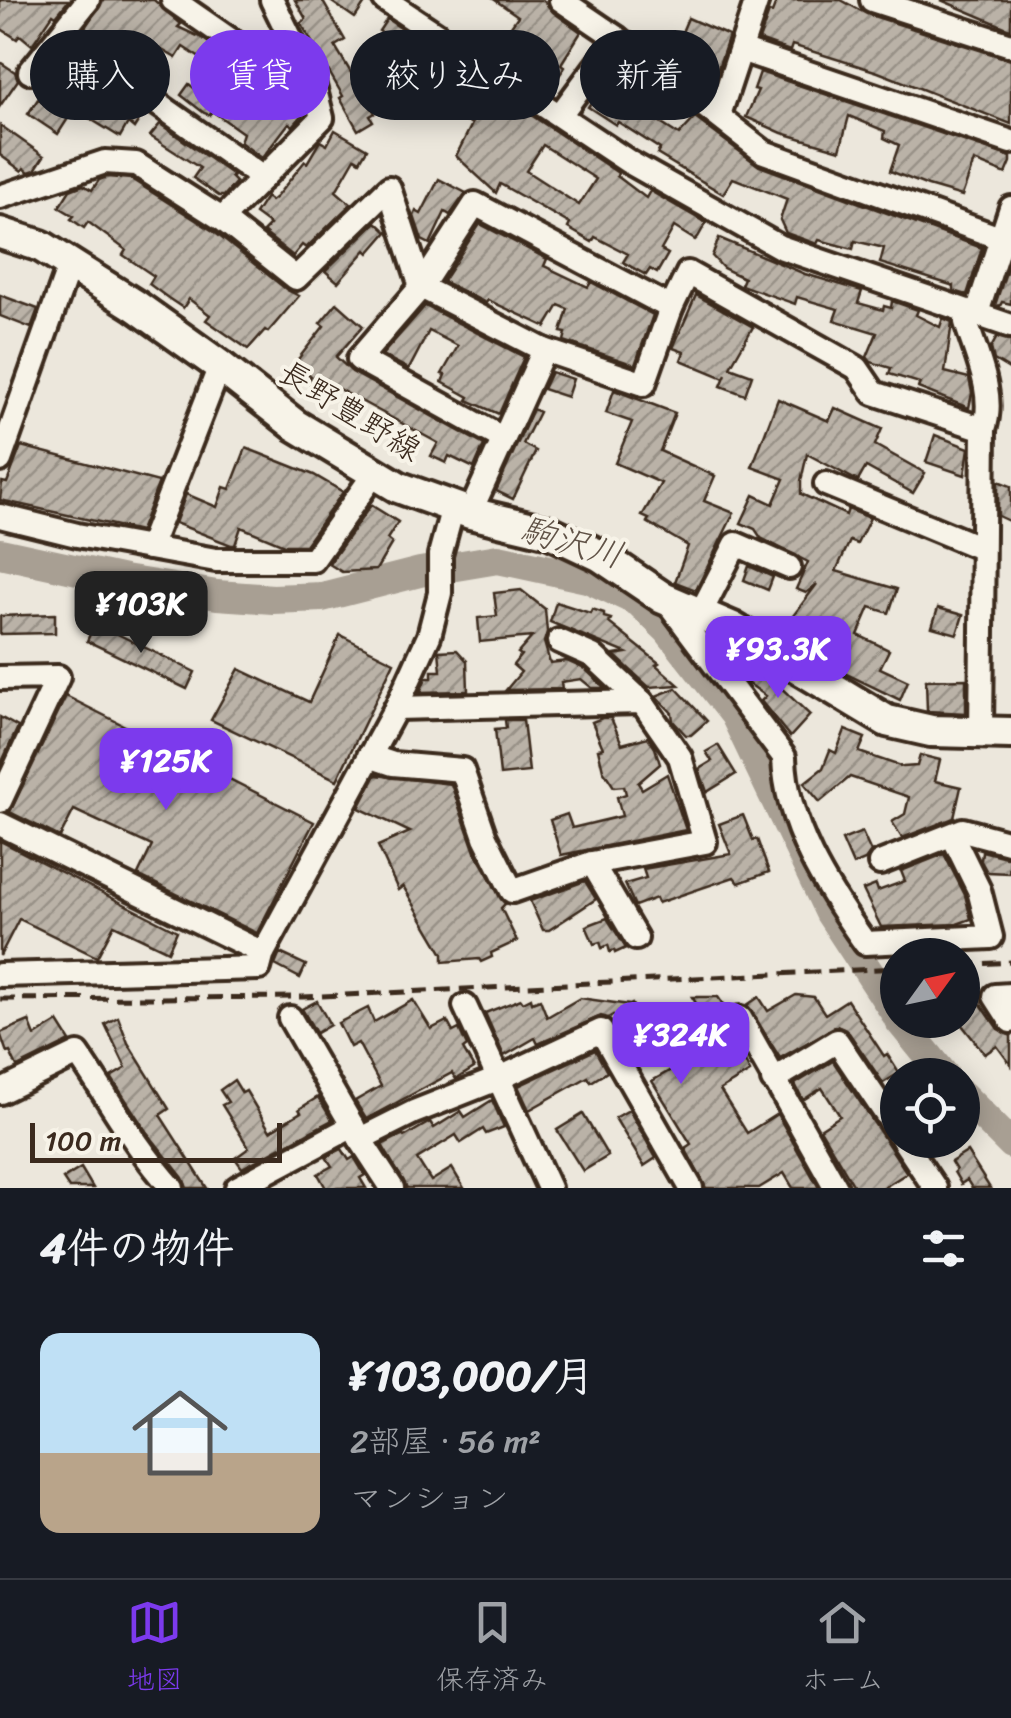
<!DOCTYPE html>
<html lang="ja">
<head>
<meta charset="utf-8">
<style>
  :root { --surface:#171b24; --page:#20242c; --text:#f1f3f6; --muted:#9ea1a6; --line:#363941; --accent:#7c3aed }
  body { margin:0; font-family:Sriracha,"Klee One",sans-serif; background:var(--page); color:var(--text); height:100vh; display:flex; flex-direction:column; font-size:38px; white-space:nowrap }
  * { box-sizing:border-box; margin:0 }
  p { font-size:32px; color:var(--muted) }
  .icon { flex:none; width:55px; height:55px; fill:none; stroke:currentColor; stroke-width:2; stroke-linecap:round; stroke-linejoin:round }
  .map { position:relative; height:1188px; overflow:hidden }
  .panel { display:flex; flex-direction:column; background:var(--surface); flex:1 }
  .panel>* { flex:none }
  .hud { position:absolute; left:30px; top:30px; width:952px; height:90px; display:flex; gap:20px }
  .needle { width:65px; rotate:57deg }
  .controls { position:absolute; left:880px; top:938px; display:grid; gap:20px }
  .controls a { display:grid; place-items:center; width:100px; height:100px; border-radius:50%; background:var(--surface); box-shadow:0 5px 25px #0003; font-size:50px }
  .scale { position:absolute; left:30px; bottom:25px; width:252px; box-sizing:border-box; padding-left:10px; border:5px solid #3b2a1e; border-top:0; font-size:28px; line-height:35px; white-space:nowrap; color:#3b2a1e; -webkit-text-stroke:8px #f7f3e8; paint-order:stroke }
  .price { position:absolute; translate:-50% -85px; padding:0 22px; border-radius:20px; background:var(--accent); color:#fff; font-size:32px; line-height:65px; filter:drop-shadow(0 2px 5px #0008) }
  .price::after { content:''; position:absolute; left:50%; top:60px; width:30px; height:22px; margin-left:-15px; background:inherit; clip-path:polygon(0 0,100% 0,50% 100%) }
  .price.current { background:#222; color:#fff }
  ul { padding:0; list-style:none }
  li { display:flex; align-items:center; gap:30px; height:250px; padding:0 40px }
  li+li { border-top:2px solid var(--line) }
  li span { display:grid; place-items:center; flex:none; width:280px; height:200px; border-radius:20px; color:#555 }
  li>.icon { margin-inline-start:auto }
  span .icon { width:120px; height:120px; fill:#fffc; stroke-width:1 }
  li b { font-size:42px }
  h2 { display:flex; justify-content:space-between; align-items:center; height:120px; padding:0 40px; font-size:42px }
  .chip { padding:0 35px; border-radius:45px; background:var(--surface); box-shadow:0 5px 25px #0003; font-size:35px; line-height:90px }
  .chip.current { background:var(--accent); color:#fff }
  .tabs { display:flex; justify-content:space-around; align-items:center; height:140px; border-top:2px solid var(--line); background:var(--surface); font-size:28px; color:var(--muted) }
  .tabs a { display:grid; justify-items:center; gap:5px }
  .tabs .current { color:var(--accent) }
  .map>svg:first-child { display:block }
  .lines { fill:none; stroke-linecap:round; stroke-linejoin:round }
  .river { stroke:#a89f93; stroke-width:30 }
  .building { fill:url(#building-hatch); stroke:#3b2a1e; stroke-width:2.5; fill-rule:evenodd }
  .minor-casing { stroke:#3b2a1e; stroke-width:30 }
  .major-casing { stroke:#3b2a1e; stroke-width:38 }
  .minor { stroke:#f7f3e8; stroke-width:22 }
  .major { stroke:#f7f3e8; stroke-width:30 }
  .rail { stroke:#3b2a1e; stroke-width:5; stroke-dasharray:15 8; stroke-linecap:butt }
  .labels { text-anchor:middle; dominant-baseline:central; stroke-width:8; stroke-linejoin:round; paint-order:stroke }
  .street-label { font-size:32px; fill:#3b2a1e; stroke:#f7f3e8 }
  .water-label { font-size:35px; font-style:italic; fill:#615347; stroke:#f7f3e8 }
</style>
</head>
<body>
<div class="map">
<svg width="1011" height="1188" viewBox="0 0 1011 1188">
  <defs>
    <pattern id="building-hatch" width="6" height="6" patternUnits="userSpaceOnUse" patternTransform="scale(2.5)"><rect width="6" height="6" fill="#bab2a7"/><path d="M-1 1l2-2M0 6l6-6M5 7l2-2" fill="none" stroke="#989187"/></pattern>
  </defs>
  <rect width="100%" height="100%" fill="#ece7dc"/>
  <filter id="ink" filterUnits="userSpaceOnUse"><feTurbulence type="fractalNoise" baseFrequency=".01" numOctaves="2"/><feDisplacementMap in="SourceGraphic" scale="20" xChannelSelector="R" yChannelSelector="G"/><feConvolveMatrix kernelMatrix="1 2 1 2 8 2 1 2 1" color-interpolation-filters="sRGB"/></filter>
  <g filter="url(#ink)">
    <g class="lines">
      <g class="river">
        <path d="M0,553L124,580L217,595L273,599L322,597L420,572L498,559L587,578L639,602L668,630L735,715L830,913L898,1017"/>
        <path d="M899,1020L944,1075"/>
        <path d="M962,1095L1011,1144"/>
      </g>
    </g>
    <g class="building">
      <path d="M0,0H69L56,16L53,14L32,45L20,35L17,39L0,28Z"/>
      <path d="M103,0H154L181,24L178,27L202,38L305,112L293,126L289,123L262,158L240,142L243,133L212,111L210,115L204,113L181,95L189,84L194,88L212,66L183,47L176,58L160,49L146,68L112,47L109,51L82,32Z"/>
      <path d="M295,0H322L345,40L335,46L375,113L370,116L373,121L358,130L340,98L343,96L301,23L306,19Z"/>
      <path d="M329,0H367L355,18Z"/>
      <path d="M495,0H543L553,12L581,32L561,64L565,67L552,86L507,54L503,61L492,53L518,16Z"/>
      <path d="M777,0H841L867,14L1011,60V124L878,72L792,45L790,51L759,40L769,12L772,13Z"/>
      <path d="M941,0H1011V29L1007,28Z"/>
      <path d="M688,18L729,36L717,71L674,51Z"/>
      <path d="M387,19L618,173L617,176L646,198L650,191L706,223L698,237L695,240L674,227L661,250L668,254L657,273L650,269L646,275L623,262L628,254L595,237L592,242L568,228L570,224L500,184L496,193L456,156L472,124L461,118L469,104L443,87L434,99L427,94L421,103L368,68L388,37L379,31ZM543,145L596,179L579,205L526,171Z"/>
      <path d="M63,55L144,112L134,128L128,123L120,137L74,109L58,134L28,114L38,99L45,104L65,74L54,66Z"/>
      <path d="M620,59L673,101L657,121L679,135L695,118L759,166L982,248L967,295L954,291V286L880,263L884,248L855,241L853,249L819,240L817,244L786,233L780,220L787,199L733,178L723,194L657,154L660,149L618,122L616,125L588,107Z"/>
      <path d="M0,62L15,72L18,80L0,106Z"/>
      <path d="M760,72L1011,157V162L1006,174L974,161L962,196L928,186L890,171L899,145L884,138L885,131L849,116L840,150L782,133L746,117L758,90L754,89Z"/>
      <path d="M160,124L233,175L231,177L236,182L224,196H219L193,178L200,168L150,136Z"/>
      <path d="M0,125L44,156L35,170L29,172L24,168L22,171L0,155Z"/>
      <path d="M335,130L367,149L360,161L355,158L336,191L351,204L306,248L302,245L293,256L263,232L270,225L255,214L266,197L271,201L276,197L305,161L307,163L320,141L327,145Z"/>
      <path d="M107,177L131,179L213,231L287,290L299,296L268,332L265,330L248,349L206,320L210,315L189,299L183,308L168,298L149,284L154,276L123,255L126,250L88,222L84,228L71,219L74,216L59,207L70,190L83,185L92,190L99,180Z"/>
      <path d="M439,179L466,193L450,215L445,212L430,244L422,240L414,216L416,211L421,214Z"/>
      <path d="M376,222L387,232L369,253L366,250L338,282L325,271Z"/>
      <path d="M480,224L547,259L544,266L588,287L591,282L653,315L635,365L564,341L566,333L561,332L568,309L559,305L546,327L488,300L486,303L443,281Z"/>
      <path d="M719,238L805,274L862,291L858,303L883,310L884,306L891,308L892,301L918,310L916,315L940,327L943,318L952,322L945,372L969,378L972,393L969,408L918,388L920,383L889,374L891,368L871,362L867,357L877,333L834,320L838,309L797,297L795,304L741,285L744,278L723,268L712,256Z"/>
      <path d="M1011,257V304L1002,302L1000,306L995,305Z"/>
      <path d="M0,295L38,309L31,328L0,316Z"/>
      <path d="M696,295L753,327L730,367L752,375L745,395L721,386L726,374L724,378L681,360L684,352L673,348Z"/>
      <path d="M337,303L363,326L336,357L352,372L484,445L474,468L449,456L446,463L431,456L438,443L324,381L317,390L307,382L311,376L295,363L324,326L320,323Z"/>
      <path d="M425,306L524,357L499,414L467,400L469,397L442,382L445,375L442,374L458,346L429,331L409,369L382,355Z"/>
      <path d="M997,337L1011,341V370L994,360L991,348Z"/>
      <path d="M551,372L573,379L567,397L543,389Z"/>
      <path d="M614,390L675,413L660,451L715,476L704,501L734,513L696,590L675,582L688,546L647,522L649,519L642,516L661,483L615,463L632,422L606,413Z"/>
      <path d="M778,399L829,421L835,408L882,429L875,445L925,473L913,493L866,467L858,481L807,454L801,481V494L846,515L848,509L870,518L857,544L850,541L836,571L897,589L889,613L870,607L858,635L889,650L880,668L908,681L900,700L838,670L788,639L800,621L793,616L817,584L806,593L796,589L808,562L761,538L755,529L741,523L754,495L773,504L784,479L752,467Z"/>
      <path d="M533,409L539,412L523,444L536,451L513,499L496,491Z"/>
      <path d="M935,435L969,448L965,475L926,462Z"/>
      <path d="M21,446L159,482L140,531L0,500L2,482L7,483Z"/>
      <path d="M246,448L314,475L343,492L305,545H284L241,527L235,545H231L175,523L186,494L217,507L224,487L230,489Z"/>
      <path d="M998,481L1011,486V522L998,516Z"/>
      <path d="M371,505L398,522L387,539L392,543L376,570L342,572L329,564Z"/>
      <path d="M749,566L773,577L768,590L744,580Z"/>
      <path d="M521,590L545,609L547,632L544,642L550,663L567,661L585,669L605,688H592L581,679L561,682L562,689L506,690L521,672L513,665L521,655L518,653L532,637L480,642L478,618L497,616L494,593Z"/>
      <path d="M556,602L590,613L592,609L604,613V617L611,619L609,623L659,663L656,665L679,685L649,687L614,655L626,653L550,622Z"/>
      <path d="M938,608L963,615L957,634L932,627Z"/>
      <path d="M55,614V633L0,634V616Z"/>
      <path d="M95,623L195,672L187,689L87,641Z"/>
      <path d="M340,635L394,662L337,780L211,720L239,669L309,702Z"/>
      <path d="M457,650L467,661L468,691L420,692L426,678H432V671H441L439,651Z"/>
      <path d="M757,665L777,678L775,682L810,715L790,737L761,701L766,696L745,681Z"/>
      <path d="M966,679V713L927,711L926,680Z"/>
      <path d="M676,688L707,721L691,735H686L673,721L672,713L656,696Z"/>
      <path d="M66,696L314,822L257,933L138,875L152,846L74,810L60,837L10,812Z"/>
      <path d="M0,717L18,727L0,766Z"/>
      <path d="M602,718H611L622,744L648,737L655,748L660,764L638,783L642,789L667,774L686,830L561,855L550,820L567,814L572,828L622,816L617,797L626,794L624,786L614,787L603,770L598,749L603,748L592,722Z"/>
      <path d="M505,720H523L529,772L500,775L495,729L506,728Z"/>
      <path d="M845,730L865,738L859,752L903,767L917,766L920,755L940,760L935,781L961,787L954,818L902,838L892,822L905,814L909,797L850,777L820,802L804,783L823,768L830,750L836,753Z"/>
      <path d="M718,745L736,774L707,792L699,769L712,761L706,752Z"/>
      <path d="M376,775L451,784L475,852L505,904L501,908L517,941L491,953L492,957L481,962L479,959L443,962V954L403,886L398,890L378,846L410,832L359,808Z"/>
      <path d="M743,815L753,840L757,839L769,872L739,883L734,877L658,903L656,898L635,906L625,884L646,878L643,869L731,854L719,824Z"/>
      <path d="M862,832L871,852L865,860L853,865L842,840Z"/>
      <path d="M0,841L177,931L168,951L114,925L97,957L19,919L0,956Z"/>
      <path d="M982,851L1010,858L1009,873L987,872L981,861Z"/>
      <path d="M944,854L965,895L971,919L957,924L881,927L863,890L876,885L878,891L905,881L901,871Z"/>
      <path d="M585,881L596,899L549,930H543L530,901Z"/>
      <path d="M607,918L626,948L615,953L614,950L610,952L608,945L602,948L600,942L594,944L586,926Z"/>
      <path d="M280,953L306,965L300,978L275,965Z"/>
      <path d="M962,977L998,1029L1011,1036V1065L997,1046L985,1054L962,1025Z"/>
      <path d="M796,995L814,997L825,1014L847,1000L884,1056L887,1054L899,1073L883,1083L849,1033L837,1026L780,1058L747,1005L759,997L768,1011Z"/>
      <path d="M692,997H718L727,1010V1024L750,1072L720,1090L747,1133L777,1114L819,1188H793L784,1173L759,1188H706L685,1148L691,1144L652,1081L681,1064L667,1042L640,1057L613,1015L608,1018L601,1016L538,1044L535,1038L504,1056L485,1013L521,999L523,1002L531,998L532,1002L540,999L547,1017L580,998L629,1005L627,1007L632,1004L645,1028L671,1011L692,1046L714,1031Z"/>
      <path d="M413,1000L431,1029L447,1021L453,1032L459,1029L467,1046L463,1049L474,1068L456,1079L452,1073L366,1119L355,1101L381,1086L358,1043L350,1047L338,1023L368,1008L374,1022Z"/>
      <path d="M317,1001L330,1025L316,1033L302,1009Z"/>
      <path d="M118,1017L128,1043L169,1109L160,1115L207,1188H187L183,1178L146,1131L111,1077L126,1068L105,1024Z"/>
      <path d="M29,1021L35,1036L58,1022L70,1041L17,1067L10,1052L7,1053L0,1033Z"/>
      <path d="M595,1050L607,1072L591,1082L588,1077L529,1110L518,1086Z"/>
      <path d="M833,1061L907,1173L883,1188H855L820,1129L840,1116L822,1088L803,1100L795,1084Z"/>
      <path d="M234,1080L242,1093L246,1091L270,1131L301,1112L299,1109L318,1097L332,1120L242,1168L235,1158L249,1148L222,1105L228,1102L220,1090Z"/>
      <path d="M492,1100L504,1127L486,1134L483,1129L461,1143L456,1135L417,1159L431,1181L452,1168L464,1188H407L382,1145L402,1135L404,1137L430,1122L434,1128L461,1111L465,1117Z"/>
      <path d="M629,1110L656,1158L644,1166L615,1118Z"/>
      <path d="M583,1114L608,1156L583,1171L557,1130Z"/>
      <path d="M342,1149L349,1160L354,1157L365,1175L360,1178L366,1188H326L318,1174L332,1166L326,1157Z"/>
      <path d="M967,1152L990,1188H972L967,1180L961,1184L954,1172L956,1170L951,1162Z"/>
      <path d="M81,1168L93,1188H69L63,1179Z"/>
    </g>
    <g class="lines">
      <g class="minor-casing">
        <g id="minor">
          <path d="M173,0L317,100"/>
          <path d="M385,0L629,162L780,247L1011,326"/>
          <path d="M561,0L617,38L764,152L1011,242"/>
          <path d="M872,0L1011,45"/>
          <path d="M60,35L263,178"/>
          <path d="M741,50L1011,142"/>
          <path d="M30,72L88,0"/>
          <path d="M560,115L617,38"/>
          <path d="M719,115L757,0"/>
          <path d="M0,197L105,162L136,164L222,219L322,118L314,86L272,0"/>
          <path d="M222,219L296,278L389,188L421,287L544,350"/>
          <path d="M502,438L359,359L421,287L475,204L671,308"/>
          <path d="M0,460L69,266"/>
          <path d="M826,484L981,548"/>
          <path d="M470,513L544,350L644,384L671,308L688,273L857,368L874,393L984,429"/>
          <path d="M0,516L77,535L216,560H313L374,474"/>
          <path d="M149,548L220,366"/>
          <path d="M665,599L784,757C786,826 826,888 865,943L991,937L979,890L952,835"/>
          <path d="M700,614L736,544L789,567"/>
          <path d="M559,641L593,656L642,702"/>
          <path d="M0,678L58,677L0,801"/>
          <path d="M981,732L984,429C996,395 976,355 966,322L977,313L1011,208"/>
          <path d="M369,756L393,764L462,770L485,837L512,891L592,863L705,842L680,757L642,702L396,708"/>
          <path d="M0,824L263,953"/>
          <path d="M592,863L636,938"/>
          <path d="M880,863L963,830L1011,843"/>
          <path d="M0,975L259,968L263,953L396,708L429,636L440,593V555L453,507"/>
          <path d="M1011,995L995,996L1011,1021"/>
          <path d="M465,1006L549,1188"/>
          <path d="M290,1018L360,1139L414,1112L500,1078L601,1031L691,1188"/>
          <path d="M740,1018L836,1188"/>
          <path d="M773,1080L837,1041L898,1132"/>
          <path d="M0,1092L78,1054C109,1099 135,1147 172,1188"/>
          <path d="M360,1139L392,1188"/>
          <path d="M903,1140L935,1188"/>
          <path d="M237,1188L353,1126"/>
        </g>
      </g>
      <g class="major-casing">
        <path id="major" d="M0,233L41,246L136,306L220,366L295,425L398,487L470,513L550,532L601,556L663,598L733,628L887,721L931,731L1011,733"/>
      </g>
      <use href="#minor" class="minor"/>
      <use href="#major" class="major"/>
      <g class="rail">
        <path d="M962,965L1011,962"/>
        <path d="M0,999L302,997L898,968"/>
      </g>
    </g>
  </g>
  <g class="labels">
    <g class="street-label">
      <text transform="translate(350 411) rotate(32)">長野豊野線</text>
    </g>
    <g class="water-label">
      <text transform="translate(572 542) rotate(16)">駒沢川</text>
    </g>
  </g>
</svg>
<div class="controls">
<a><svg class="needle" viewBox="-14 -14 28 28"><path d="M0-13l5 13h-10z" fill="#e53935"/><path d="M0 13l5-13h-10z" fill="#9ea1a6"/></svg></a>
<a><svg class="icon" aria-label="locate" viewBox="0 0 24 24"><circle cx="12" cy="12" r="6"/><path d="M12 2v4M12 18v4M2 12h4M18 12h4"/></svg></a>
</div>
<div class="scale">100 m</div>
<b class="price current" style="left:141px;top:656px">¥103K</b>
<b class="price" style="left:778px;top:701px">¥93.3K</b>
<b class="price" style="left:166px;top:813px">¥125K</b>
<b class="price" style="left:681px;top:1087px">¥324K</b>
<div class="hud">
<a class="chip">購入</a>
<a class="chip current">賃貸</a>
<a class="chip">絞り込み</a>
<a class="chip">新着</a>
</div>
</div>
<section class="panel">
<h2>4件の物件<svg class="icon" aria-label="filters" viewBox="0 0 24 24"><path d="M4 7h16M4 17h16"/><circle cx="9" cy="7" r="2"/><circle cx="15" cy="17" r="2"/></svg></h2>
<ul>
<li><span style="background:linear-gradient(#bfe0f5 60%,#b9a48a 0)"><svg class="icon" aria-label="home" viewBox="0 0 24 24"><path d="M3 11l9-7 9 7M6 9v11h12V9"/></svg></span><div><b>¥103,000/月</b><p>2部屋 · 56 m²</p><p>マンション</p></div></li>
</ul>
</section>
<nav class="tabs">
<a class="current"><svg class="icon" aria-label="map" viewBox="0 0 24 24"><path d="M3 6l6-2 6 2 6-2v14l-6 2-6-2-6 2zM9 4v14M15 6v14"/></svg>地図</a>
<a><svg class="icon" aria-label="saved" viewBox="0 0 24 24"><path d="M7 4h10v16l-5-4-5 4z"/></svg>保存済み</a>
<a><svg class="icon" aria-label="home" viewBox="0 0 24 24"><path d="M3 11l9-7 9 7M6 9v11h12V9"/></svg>ホーム</a>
</nav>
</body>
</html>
